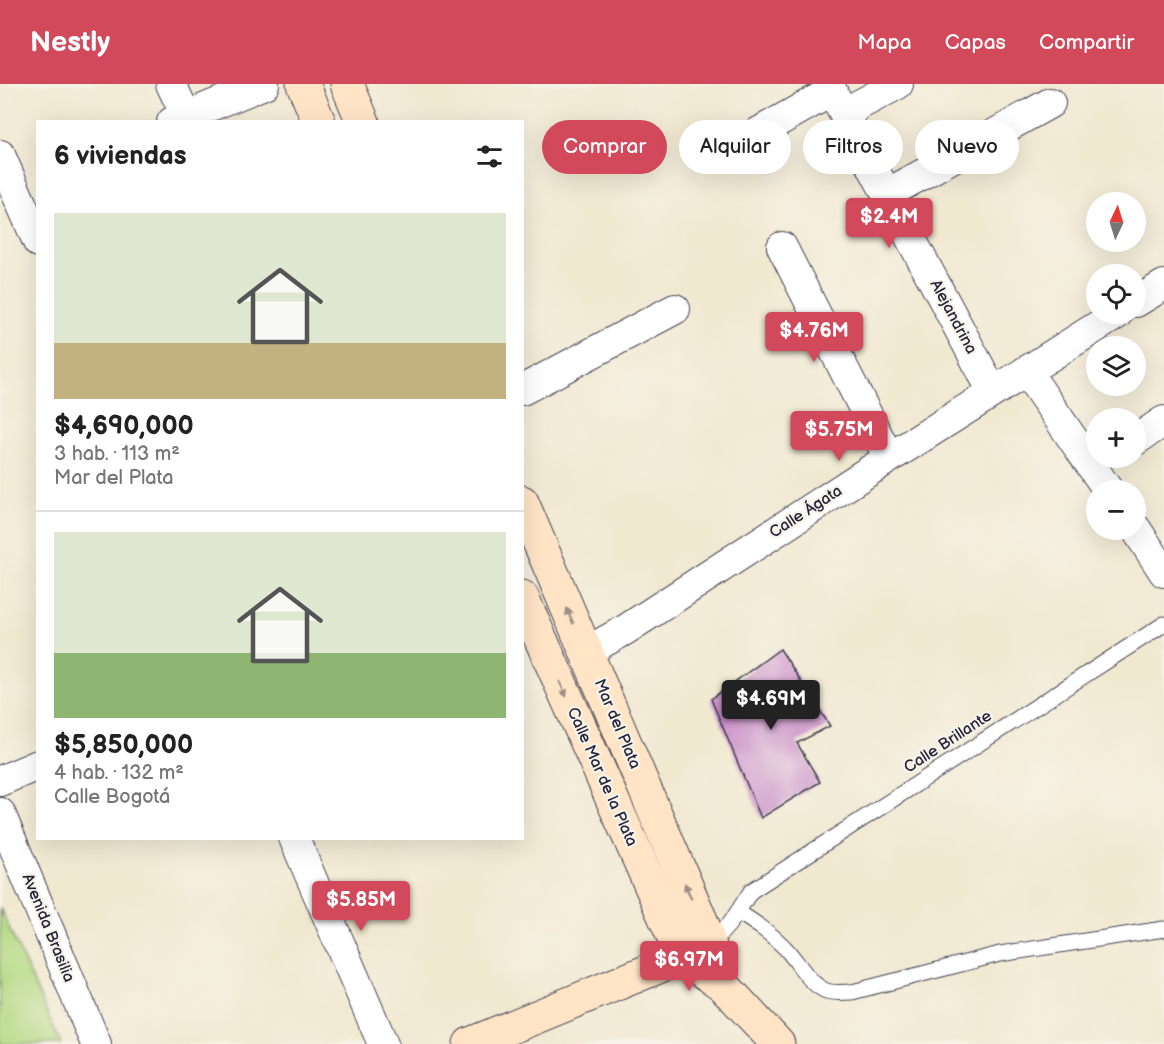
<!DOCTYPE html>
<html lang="es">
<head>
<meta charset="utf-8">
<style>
  :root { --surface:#fff; --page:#f2f2f2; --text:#222; --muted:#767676; --line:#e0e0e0; --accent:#d1495b }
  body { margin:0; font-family:"Balsamiq Sans",sans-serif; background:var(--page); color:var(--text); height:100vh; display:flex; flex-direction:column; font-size:22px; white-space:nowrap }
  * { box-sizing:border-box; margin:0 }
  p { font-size:20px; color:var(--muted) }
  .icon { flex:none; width:33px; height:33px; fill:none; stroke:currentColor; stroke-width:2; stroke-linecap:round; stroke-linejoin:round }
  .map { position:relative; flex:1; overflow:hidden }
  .sheet { position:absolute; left:36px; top:36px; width:488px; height:720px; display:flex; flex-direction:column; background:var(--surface); border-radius:0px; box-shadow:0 6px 24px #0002 }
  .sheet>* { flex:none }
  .hud { position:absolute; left:542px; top:36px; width:532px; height:54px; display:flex; gap:12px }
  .needle { width:39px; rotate:4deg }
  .fabs { position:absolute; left:1086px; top:108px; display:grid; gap:12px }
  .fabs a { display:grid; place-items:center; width:60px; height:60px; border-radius:50%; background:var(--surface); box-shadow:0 6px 24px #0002; font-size:30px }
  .price { position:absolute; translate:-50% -51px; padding:0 14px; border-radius:6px; background:var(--accent); color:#fff; font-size:20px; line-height:39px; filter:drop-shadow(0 2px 3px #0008) }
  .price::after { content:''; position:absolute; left:50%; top:36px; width:18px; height:14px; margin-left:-9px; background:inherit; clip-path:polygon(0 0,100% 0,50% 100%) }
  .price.active { background:#222; color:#fff }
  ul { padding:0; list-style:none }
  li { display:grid; align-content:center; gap:12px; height:318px; padding:0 18px }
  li+li { border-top:2px solid var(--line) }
  li span { display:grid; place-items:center; height:186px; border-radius:0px; color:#555 }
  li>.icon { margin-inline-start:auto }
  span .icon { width:108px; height:108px; fill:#fffc; stroke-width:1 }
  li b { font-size:26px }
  h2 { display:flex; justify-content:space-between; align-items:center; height:72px; padding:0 18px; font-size:26px }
  .tag { padding:0 21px; border-radius:27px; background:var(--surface); box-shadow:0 6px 24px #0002; font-size:21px; line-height:54px }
  .tag.active { background:var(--accent); color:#fff }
  header { display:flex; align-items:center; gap:36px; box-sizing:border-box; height:84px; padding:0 30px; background:var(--accent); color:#fff }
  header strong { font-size:28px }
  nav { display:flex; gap:33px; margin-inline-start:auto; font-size:21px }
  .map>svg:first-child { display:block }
  .green { fill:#b4d982; stroke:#6b7e5e; stroke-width:1.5 }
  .building { fill:#ca90ca }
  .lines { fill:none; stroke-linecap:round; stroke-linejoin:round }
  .lane-casing { stroke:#414051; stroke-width:17 }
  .street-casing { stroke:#414051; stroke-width:32 }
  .secondary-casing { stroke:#414051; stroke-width:35 }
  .lane { stroke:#fff; stroke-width:15 }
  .street { stroke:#fff; stroke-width:30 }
  .secondary { stroke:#ffe4c6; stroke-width:33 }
  .oneway { fill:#9c8d87 }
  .labels { text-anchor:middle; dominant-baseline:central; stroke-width:4.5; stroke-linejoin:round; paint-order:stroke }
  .street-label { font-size:16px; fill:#22223b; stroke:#f7f3e8 }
</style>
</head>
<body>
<header>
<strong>Nestly</strong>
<nav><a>Mapa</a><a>Capas</a><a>Compartir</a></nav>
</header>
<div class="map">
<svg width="1164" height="960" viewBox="0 0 1164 960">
  <rect width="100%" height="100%" fill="#f7f3e8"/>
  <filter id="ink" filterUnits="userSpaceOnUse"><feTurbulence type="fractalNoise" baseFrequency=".0167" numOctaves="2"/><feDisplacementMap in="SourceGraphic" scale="12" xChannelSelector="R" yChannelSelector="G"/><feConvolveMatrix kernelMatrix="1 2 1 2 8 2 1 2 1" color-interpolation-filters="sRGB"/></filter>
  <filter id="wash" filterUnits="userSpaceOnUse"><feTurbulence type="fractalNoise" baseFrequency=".008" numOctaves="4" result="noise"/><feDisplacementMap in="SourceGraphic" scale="24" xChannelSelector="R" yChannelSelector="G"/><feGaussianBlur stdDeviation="1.35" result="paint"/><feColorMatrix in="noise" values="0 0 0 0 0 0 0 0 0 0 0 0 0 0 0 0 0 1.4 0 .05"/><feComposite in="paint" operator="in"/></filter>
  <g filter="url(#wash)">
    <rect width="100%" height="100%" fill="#f1e8d0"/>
    <path class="green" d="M0,824L61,960H0Z"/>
    <g id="blocks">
      <path class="building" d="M780,565L830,642L797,659L820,698L761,734L711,615Z"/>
    </g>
  </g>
  <g filter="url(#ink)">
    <use href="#blocks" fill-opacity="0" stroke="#414051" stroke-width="1.5"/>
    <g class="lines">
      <g class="lane-casing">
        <g id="lane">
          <path d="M738,828C755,839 772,850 786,865C798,878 808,898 824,906C832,910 843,908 852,908L1000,870L1164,845"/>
          <path d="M710,862L731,838L751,807L1164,540"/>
        </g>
      </g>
      <g class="street-casing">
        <g id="street">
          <path d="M171,0L186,32"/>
          <path d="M828,0L993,308"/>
          <path d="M844,29L898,0"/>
          <path d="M172,38L264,0"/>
          <path d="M738,60L832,7"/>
          <path d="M0,71L38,158"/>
          <path d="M887,110L1050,19"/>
          <path d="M782,163L889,374"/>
          <path d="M1136,218L1164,201"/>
          <path d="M1026,287L1108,406"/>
          <path d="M522,306L675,225"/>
          <path d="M1136,356L1164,337"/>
          <path d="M1136,445L1164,488"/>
          <path d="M586,568L625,546L889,374L1117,230"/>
          <path d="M0,697L38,681"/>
          <path d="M0,729L96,960"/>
          <path d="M294,754L383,960"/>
        </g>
      </g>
      <g class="secondary-casing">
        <g id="secondary">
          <path d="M303,0L319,38"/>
          <path d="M347,0L363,38"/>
          <path d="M522,418L703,841L723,901"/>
          <path d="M522,513L683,874L723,901L778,960"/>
          <path d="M470,960L702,865"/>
        </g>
      </g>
      <use href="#lane" class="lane"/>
      <use href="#street" class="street"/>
      <use href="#secondary" class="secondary"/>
    </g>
    <defs><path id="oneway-solid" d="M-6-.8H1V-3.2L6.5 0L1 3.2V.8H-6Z" transform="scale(1.5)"/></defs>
    <g class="oneway">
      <use href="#oneway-solid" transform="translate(570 532) rotate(-113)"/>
      <use href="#oneway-solid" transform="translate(563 605) rotate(66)"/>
      <use href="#oneway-solid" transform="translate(688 807) rotate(-113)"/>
    </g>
  </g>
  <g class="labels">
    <g class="street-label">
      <text transform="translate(953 233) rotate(62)">Alejandrina</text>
      <text transform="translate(806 428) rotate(-33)">Calle Ágata</text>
      <text transform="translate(617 640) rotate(67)">Mar del Plata</text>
      <text transform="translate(948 658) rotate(-33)">Calle Brillante</text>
      <text transform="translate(602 693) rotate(66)">Calle Mar de la Plata</text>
      <text transform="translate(48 844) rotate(68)">Avenida Brasilia</text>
    </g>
  </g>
</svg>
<div class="fabs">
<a><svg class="needle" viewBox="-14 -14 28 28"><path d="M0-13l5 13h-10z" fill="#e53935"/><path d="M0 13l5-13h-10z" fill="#767676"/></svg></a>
<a><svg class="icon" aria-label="locate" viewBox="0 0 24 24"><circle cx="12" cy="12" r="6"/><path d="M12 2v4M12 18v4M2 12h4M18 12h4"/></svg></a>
<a><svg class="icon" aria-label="layers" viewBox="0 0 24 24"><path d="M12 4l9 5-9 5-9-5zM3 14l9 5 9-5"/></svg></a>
<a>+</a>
<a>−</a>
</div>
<b class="price" style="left:889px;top:165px">$2.4M</b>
<b class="price" style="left:814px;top:279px">$4.76M</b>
<b class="price" style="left:839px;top:378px">$5.75M</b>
<b class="price active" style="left:771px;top:647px">$4.69M</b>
<b class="price" style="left:361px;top:848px">$5.85M</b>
<b class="price" style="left:689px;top:908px">$6.97M</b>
<div class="hud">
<a class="tag active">Comprar</a>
<a class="tag">Alquilar</a>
<a class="tag">Filtros</a>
<a class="tag">Nuevo</a>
</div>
<section class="sheet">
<h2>6 viviendas<svg class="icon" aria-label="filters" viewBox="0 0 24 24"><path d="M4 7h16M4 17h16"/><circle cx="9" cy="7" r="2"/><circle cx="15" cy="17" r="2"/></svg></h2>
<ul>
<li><span style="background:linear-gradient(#dfe7d0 70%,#c2b280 0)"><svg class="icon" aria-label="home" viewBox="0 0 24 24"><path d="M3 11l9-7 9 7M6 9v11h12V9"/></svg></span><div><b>$4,690,000</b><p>3 hab. · 113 m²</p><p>Mar del Plata</p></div></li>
<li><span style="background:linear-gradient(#dfe7d0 65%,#8fb573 0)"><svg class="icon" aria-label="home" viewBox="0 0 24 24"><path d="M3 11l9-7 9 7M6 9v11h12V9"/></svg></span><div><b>$5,850,000</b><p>4 hab. · 132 m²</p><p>Calle Bogotá</p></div></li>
</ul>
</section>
</div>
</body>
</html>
